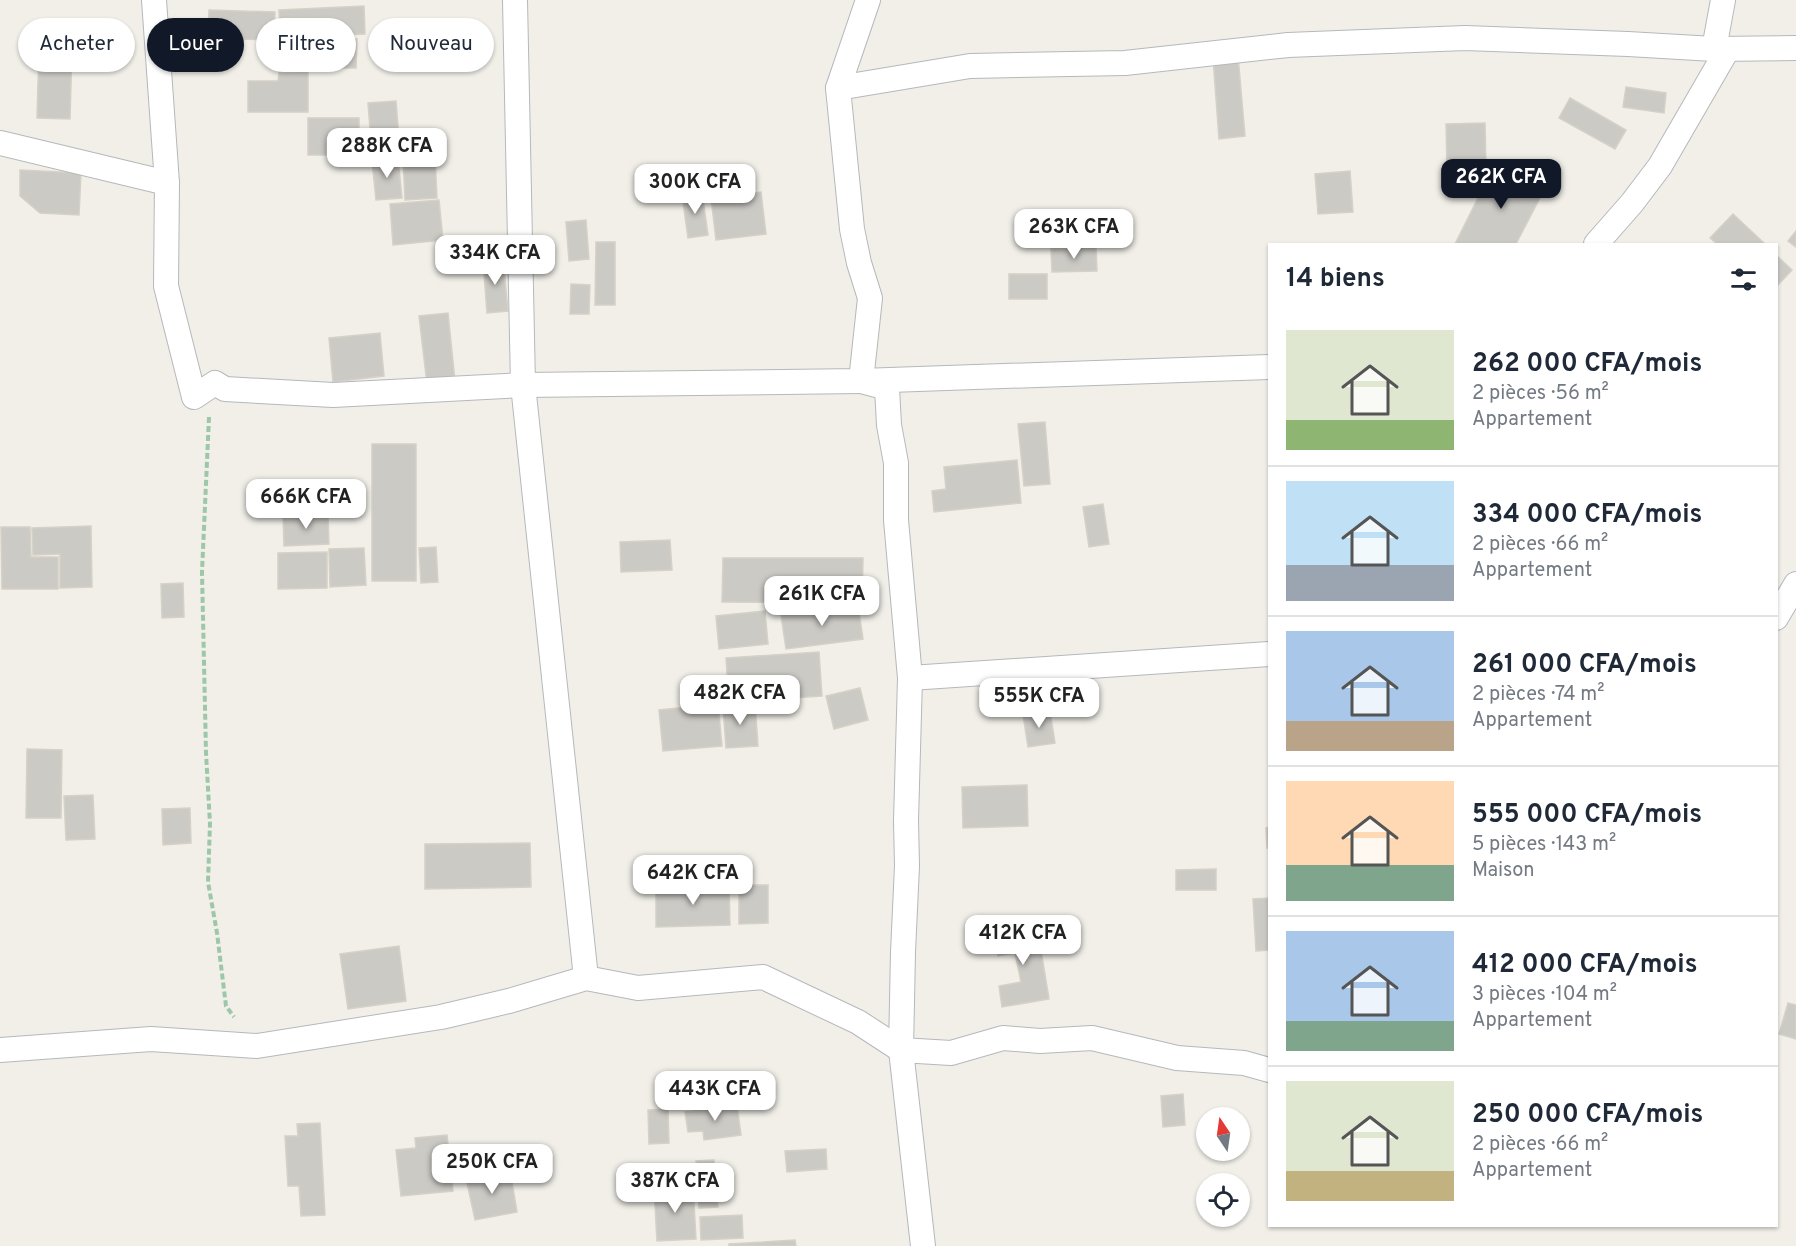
<!DOCTYPE html>
<html lang="fr">
<head>
<meta charset="utf-8">
<style>
  :root { --surface:#fff; --page:#f2f2f3; --text:#1f2937; --muted:#747a83; --line:#e0e1e3; --accent:#111827 }
  body { margin:0; font-family:Overpass,sans-serif; background:var(--page); color:var(--text); height:100vh; display:flex; flex-direction:column; font-size:22px; white-space:nowrap }
  * { box-sizing:border-box; margin:0 }
  p { font-size:20px; color:var(--muted) }
  .icon { flex:none; width:33px; height:33px; fill:none; stroke:currentColor; stroke-width:2; stroke-linecap:round; stroke-linejoin:round }
  .map { position:relative; flex:1; overflow:hidden }
  .drawer { position:absolute; left:1268px; top:243px; width:510px; height:984px; display:flex; flex-direction:column; background:var(--surface); border-radius:0px; box-shadow:0 2px 4px #0004 }
  .drawer>* { flex:none }
  .top-card { position:absolute; left:18px; top:18px; width:570px; height:54px; display:flex; gap:12px }
  .needle { width:39px; rotate:347deg }
  .tools { position:absolute; left:1196px; top:1107px; display:grid; gap:12px }
  .tools a { display:grid; place-items:center; width:54px; height:54px; border-radius:50%; background:var(--surface); box-shadow:0 2px 4px #0004; font-size:30px }
  .price { position:absolute; translate:-50% -51px; padding:0 14px; border-radius:12px; background:#fff; color:#222; font-size:20px; line-height:39px; filter:drop-shadow(0 2px 3px #0008) }
  .price::after { content:''; position:absolute; left:50%; top:36px; width:18px; height:14px; margin-left:-9px; background:inherit; clip-path:polygon(0 0,100% 0,50% 100%) }
  .price.active { background:var(--accent); color:#fff }
  ul { padding:0; list-style:none }
  li { display:flex; align-items:center; gap:18px; height:150px; padding:0 18px }
  li+li { border-top:2px solid var(--line) }
  li span { display:grid; place-items:center; flex:none; width:168px; height:120px; border-radius:0px; color:#555 }
  li>.icon { margin-inline-start:auto }
  span .icon { width:72px; height:72px; fill:#fffc; stroke-width:1 }
  li b { font-size:26px }
  h2 { display:flex; justify-content:space-between; align-items:center; height:72px; padding:0 18px; font-size:26px }
  .tag { padding:0 21px; border-radius:27px; background:var(--surface); box-shadow:0 2px 4px #0004; font-size:21px; line-height:54px }
  .tag.active { background:var(--accent); color:#fff }
  .map>svg:first-child { display:block }
  .building { fill:#cccac5; stroke:#d6d1c6; stroke-width:1.5 }
  .lines { fill:none; stroke-linecap:round; stroke-linejoin:round }
  .street-casing { stroke:#b5b8bc; stroke-width:26 }
  .path { stroke:#9cc7a9; stroke-width:4; stroke-dasharray:6 3; stroke-linecap:butt }
  .street { stroke:#fff; stroke-width:24 }
</style>
</head>
<body>
<div class="map">
<svg width="1796" height="1246" viewBox="0 0 1796 1246">
  <rect width="100%" height="100%" fill="#f1efe8"/>
  <g class="building">
    <path d="M364,6L365,34L280,38L279,10Z"/>
    <path d="M209,10L275,12L274,40L208,38Z"/>
    <path d="M314,39H357L356,68H313Z"/>
    <path d="M39,48L72,49L70,119L37,118Z"/>
    <path d="M1238,56L1245,136L1219,139L1213,58Z"/>
    <path d="M308,71V112H248V81H278L279,72Z"/>
    <path d="M1626,87L1666,93L1664,113L1623,107Z"/>
    <path d="M1570,98L1626,130L1615,149L1559,118Z"/>
    <path d="M396,101L400,151L372,154L368,103Z"/>
    <rect x="308" y="118" width="51" height="37"/>
    <path d="M1485,123L1486,168L1447,169L1446,124Z"/>
    <path d="M435,156L437,198L405,200L403,158Z"/>
    <path d="M398,158L402,198L376,200L372,161Z"/>
    <path d="M1495,164L1545,188L1516,244H1455Z"/>
    <path d="M20,170L81,173L79,215L40,213L20,196Z"/>
    <path d="M1350,171L1353,212L1318,214L1315,174Z"/>
    <path d="M702,192L708,235L688,238L682,195Z"/>
    <path d="M761,192L766,234L716,240L711,198Z"/>
    <path d="M439,200L443,240L393,245L390,204Z"/>
    <path d="M1733,214L1765,244H1717L1710,238Z"/>
    <path d="M586,220L589,259L569,261L566,222Z"/>
    <path d="M1796,231V247L1788,241Z"/>
    <path d="M596,242H615V305H595Z"/>
    <path d="M1096,247L1097,271L1052,272L1051,249Z"/>
    <path d="M1776,255L1792,270L1776,287Z"/>
    <path d="M503,259L508,311L487,313L483,261Z"/>
    <rect x="1009" y="274" width="38" height="25"/>
    <path d="M571,284L590,285L589,314H570Z"/>
    <path d="M448,313L455,381L427,384L419,316Z"/>
    <path d="M380,333L384,376L333,382L329,338Z"/>
    <path d="M1045,422L1050,484L1024,486L1018,424Z"/>
    <rect x="372" y="444" width="44" height="137"/>
    <path d="M1017,460L1021,503L934,512L932,491L946,489L944,467Z"/>
    <path d="M1103,504L1109,544L1089,547L1083,507Z"/>
    <path d="M328,514L329,544L284,546L283,515Z"/>
    <path d="M91,526L92,587L60,588V554L33,555L32,528Z"/>
    <path d="M1,527H30L31,557H58V589H2Z"/>
    <path d="M670,540L672,570L621,572L620,542Z"/>
    <path d="M436,547L438,582L421,583L419,548Z"/>
    <path d="M364,548L366,585L330,587L329,549Z"/>
    <path d="M327,552V588L278,589V553Z"/>
    <path d="M723,558H863L862,603L722,602Z"/>
    <path d="M183,583L184,617L162,618L161,584Z"/>
    <path d="M858,605L863,639L786,649L781,615Z"/>
    <path d="M765,611L768,644L719,649L716,616Z"/>
    <path d="M819,652L822,696L729,702L726,658Z"/>
    <path d="M860,688L868,720L834,729L826,696Z"/>
    <path d="M755,703L758,746L726,748L723,705Z"/>
    <path d="M718,704L722,746L663,751L659,710Z"/>
    <path d="M1050,711L1055,743L1028,747L1023,715Z"/>
    <path d="M27,749L62,750L61,818H26Z"/>
    <path d="M1027,785L1028,826L963,828L962,787Z"/>
    <path d="M93,795L95,839L66,840L64,796Z"/>
    <path d="M190,808L191,843L163,845L162,809Z"/>
    <path d="M1269,827V848H1267L1266,828Z"/>
    <path d="M530,843L531,887L425,889V844Z"/>
    <path d="M1216,869V890H1176V870Z"/>
    <path d="M729,885L730,925L656,927V887Z"/>
    <path d="M739,885H768V923L739,924Z"/>
    <path d="M1269,898V950L1256,951L1253,899Z"/>
    <path d="M1037,926L1049,999L1002,1007L999,986L1021,982L1015,953L998,956L994,933Z"/>
    <path d="M399,946L406,1001L348,1009L340,954Z"/>
    <path d="M1788,1003L1796,1005V1039L1779,1034Z"/>
    <path d="M1183,1094L1185,1125L1163,1127L1161,1096Z"/>
    <path d="M737,1105L741,1135L704,1140L703,1131L688,1132L685,1112Z"/>
    <path d="M668,1109L669,1143L649,1144L648,1110Z"/>
    <path d="M320,1123L325,1215L301,1216L299,1186H288L285,1136H298L297,1124Z"/>
    <path d="M447,1135L453,1191L401,1196L396,1150L416,1148L415,1138Z"/>
    <path d="M826,1149L827,1169L787,1172L785,1151Z"/>
    <path d="M714,1160L718,1207L699,1208L696,1161Z"/>
    <path d="M510,1170L517,1212L475,1220L466,1178Z"/>
    <path d="M693,1186L696,1239L657,1241L654,1188Z"/>
    <path d="M742,1215L743,1238L701,1240L700,1217Z"/>
    <path d="M795,1240L796,1246H729V1244Z"/>
  </g>
  <g class="lines">
    <g class="street-casing">
      <g id="street">
        <path d="M154,0L167,183L166,286L194,397L215,383L225,389L333,395L523,385L861,381L1269,367"/>
        <path d="M515,0L523,385L586,978"/>
        <path d="M868,0L838,88L852,229L859,263L870,298L861,381L887,388L889,425L896,463V520L910,678L906,821L907,866L903,952L901,1050L923,1246"/>
        <path d="M838,88L970,66L1125,63L1288,45L1465,38L1628,44L1714,49L1796,48"/>
        <path d="M0,143L167,183"/>
        <path d="M1596,244L1632,203L1660,166L1726,52L1714,49L1723,0"/>
        <path d="M1776,618L1796,584"/>
        <path d="M910,678L1269,654"/>
        <path d="M0,1050L151,1039L257,1046L441,1017L509,1001L586,978L638,988L763,977L858,1022L901,1050L951,1053L1003,1038L1040,1041L1092,1038L1177,1058L1244,1063L1269,1070"/>
      </g>
    </g>
    <path class="path" d="M209,417L202,572L206,753L210,824L208,882L217,933L226,1006L234,1017"/>
    <use href="#street" class="street"/>
  </g>
</svg>
<div class="tools">
<a><svg class="needle" viewBox="-14 -14 28 28"><path d="M0-13l5 13h-10z" fill="#e53935"/><path d="M0 13l5-13h-10z" fill="#747a83"/></svg></a>
<a><svg class="icon" aria-label="locate" viewBox="0 0 24 24"><circle cx="12" cy="12" r="6"/><path d="M12 2v4M12 18v4M2 12h4M18 12h4"/></svg></a>
</div>
<b class="price" style="left:387px;top:179px">288K CFA</b>
<b class="price active" style="left:1501px;top:210px">262K CFA</b>
<b class="price" style="left:695px;top:215px">300K CFA</b>
<b class="price" style="left:1074px;top:260px">263K CFA</b>
<b class="price" style="left:495px;top:286px">334K CFA</b>
<b class="price" style="left:306px;top:530px">666K CFA</b>
<b class="price" style="left:822px;top:627px">261K CFA</b>
<b class="price" style="left:740px;top:726px">482K CFA</b>
<b class="price" style="left:1039px;top:729px">555K CFA</b>
<b class="price" style="left:693px;top:906px">642K CFA</b>
<b class="price" style="left:1023px;top:966px">412K CFA</b>
<b class="price" style="left:715px;top:1122px">443K CFA</b>
<b class="price" style="left:492px;top:1195px">250K CFA</b>
<b class="price" style="left:675px;top:1214px">387K CFA</b>
<div class="top-card">
<a class="tag">Acheter</a>
<a class="tag active">Louer</a>
<a class="tag">Filtres</a>
<a class="tag">Nouveau</a>
</div>
<section class="drawer">
<h2>14 biens<svg class="icon" aria-label="filters" viewBox="0 0 24 24"><path d="M4 7h16M4 17h16"/><circle cx="9" cy="7" r="2"/><circle cx="15" cy="17" r="2"/></svg></h2>
<ul>
<li><span style="background:linear-gradient(#dfe7d0 75%,#8fb573 0)"><svg class="icon" aria-label="home" viewBox="0 0 24 24"><path d="M3 11l9-7 9 7M6 9v11h12V9"/></svg></span><div><b>262 000 CFA/mois</b><p>2 pièces · 56 m²</p><p>Appartement</p></div></li>
<li><span style="background:linear-gradient(#bfe0f5 70%,#9aa5b1 0)"><svg class="icon" aria-label="home" viewBox="0 0 24 24"><path d="M3 11l9-7 9 7M6 9v11h12V9"/></svg></span><div><b>334 000 CFA/mois</b><p>2 pièces · 66 m²</p><p>Appartement</p></div></li>
<li><span style="background:linear-gradient(#a9c7e8 75%,#b9a48a 0)"><svg class="icon" aria-label="home" viewBox="0 0 24 24"><path d="M3 11l9-7 9 7M6 9v11h12V9"/></svg></span><div><b>261 000 CFA/mois</b><p>2 pièces · 74 m²</p><p>Appartement</p></div></li>
<li><span style="background:linear-gradient(#ffd9b3 70%,#7fa58c 0)"><svg class="icon" aria-label="home" viewBox="0 0 24 24"><path d="M3 11l9-7 9 7M6 9v11h12V9"/></svg></span><div><b>555 000 CFA/mois</b><p>5 pièces · 143 m²</p><p>Maison</p></div></li>
<li><span style="background:linear-gradient(#a9c7e8 75%,#7fa58c 0)"><svg class="icon" aria-label="home" viewBox="0 0 24 24"><path d="M3 11l9-7 9 7M6 9v11h12V9"/></svg></span><div><b>412 000 CFA/mois</b><p>3 pièces · 104 m²</p><p>Appartement</p></div></li>
<li><span style="background:linear-gradient(#dfe7d0 75%,#c2b280 0)"><svg class="icon" aria-label="home" viewBox="0 0 24 24"><path d="M3 11l9-7 9 7M6 9v11h12V9"/></svg></span><div><b>250 000 CFA/mois</b><p>2 pièces · 66 m²</p><p>Appartement</p></div></li>
</ul>
</section>
</div>
</body>
</html>
